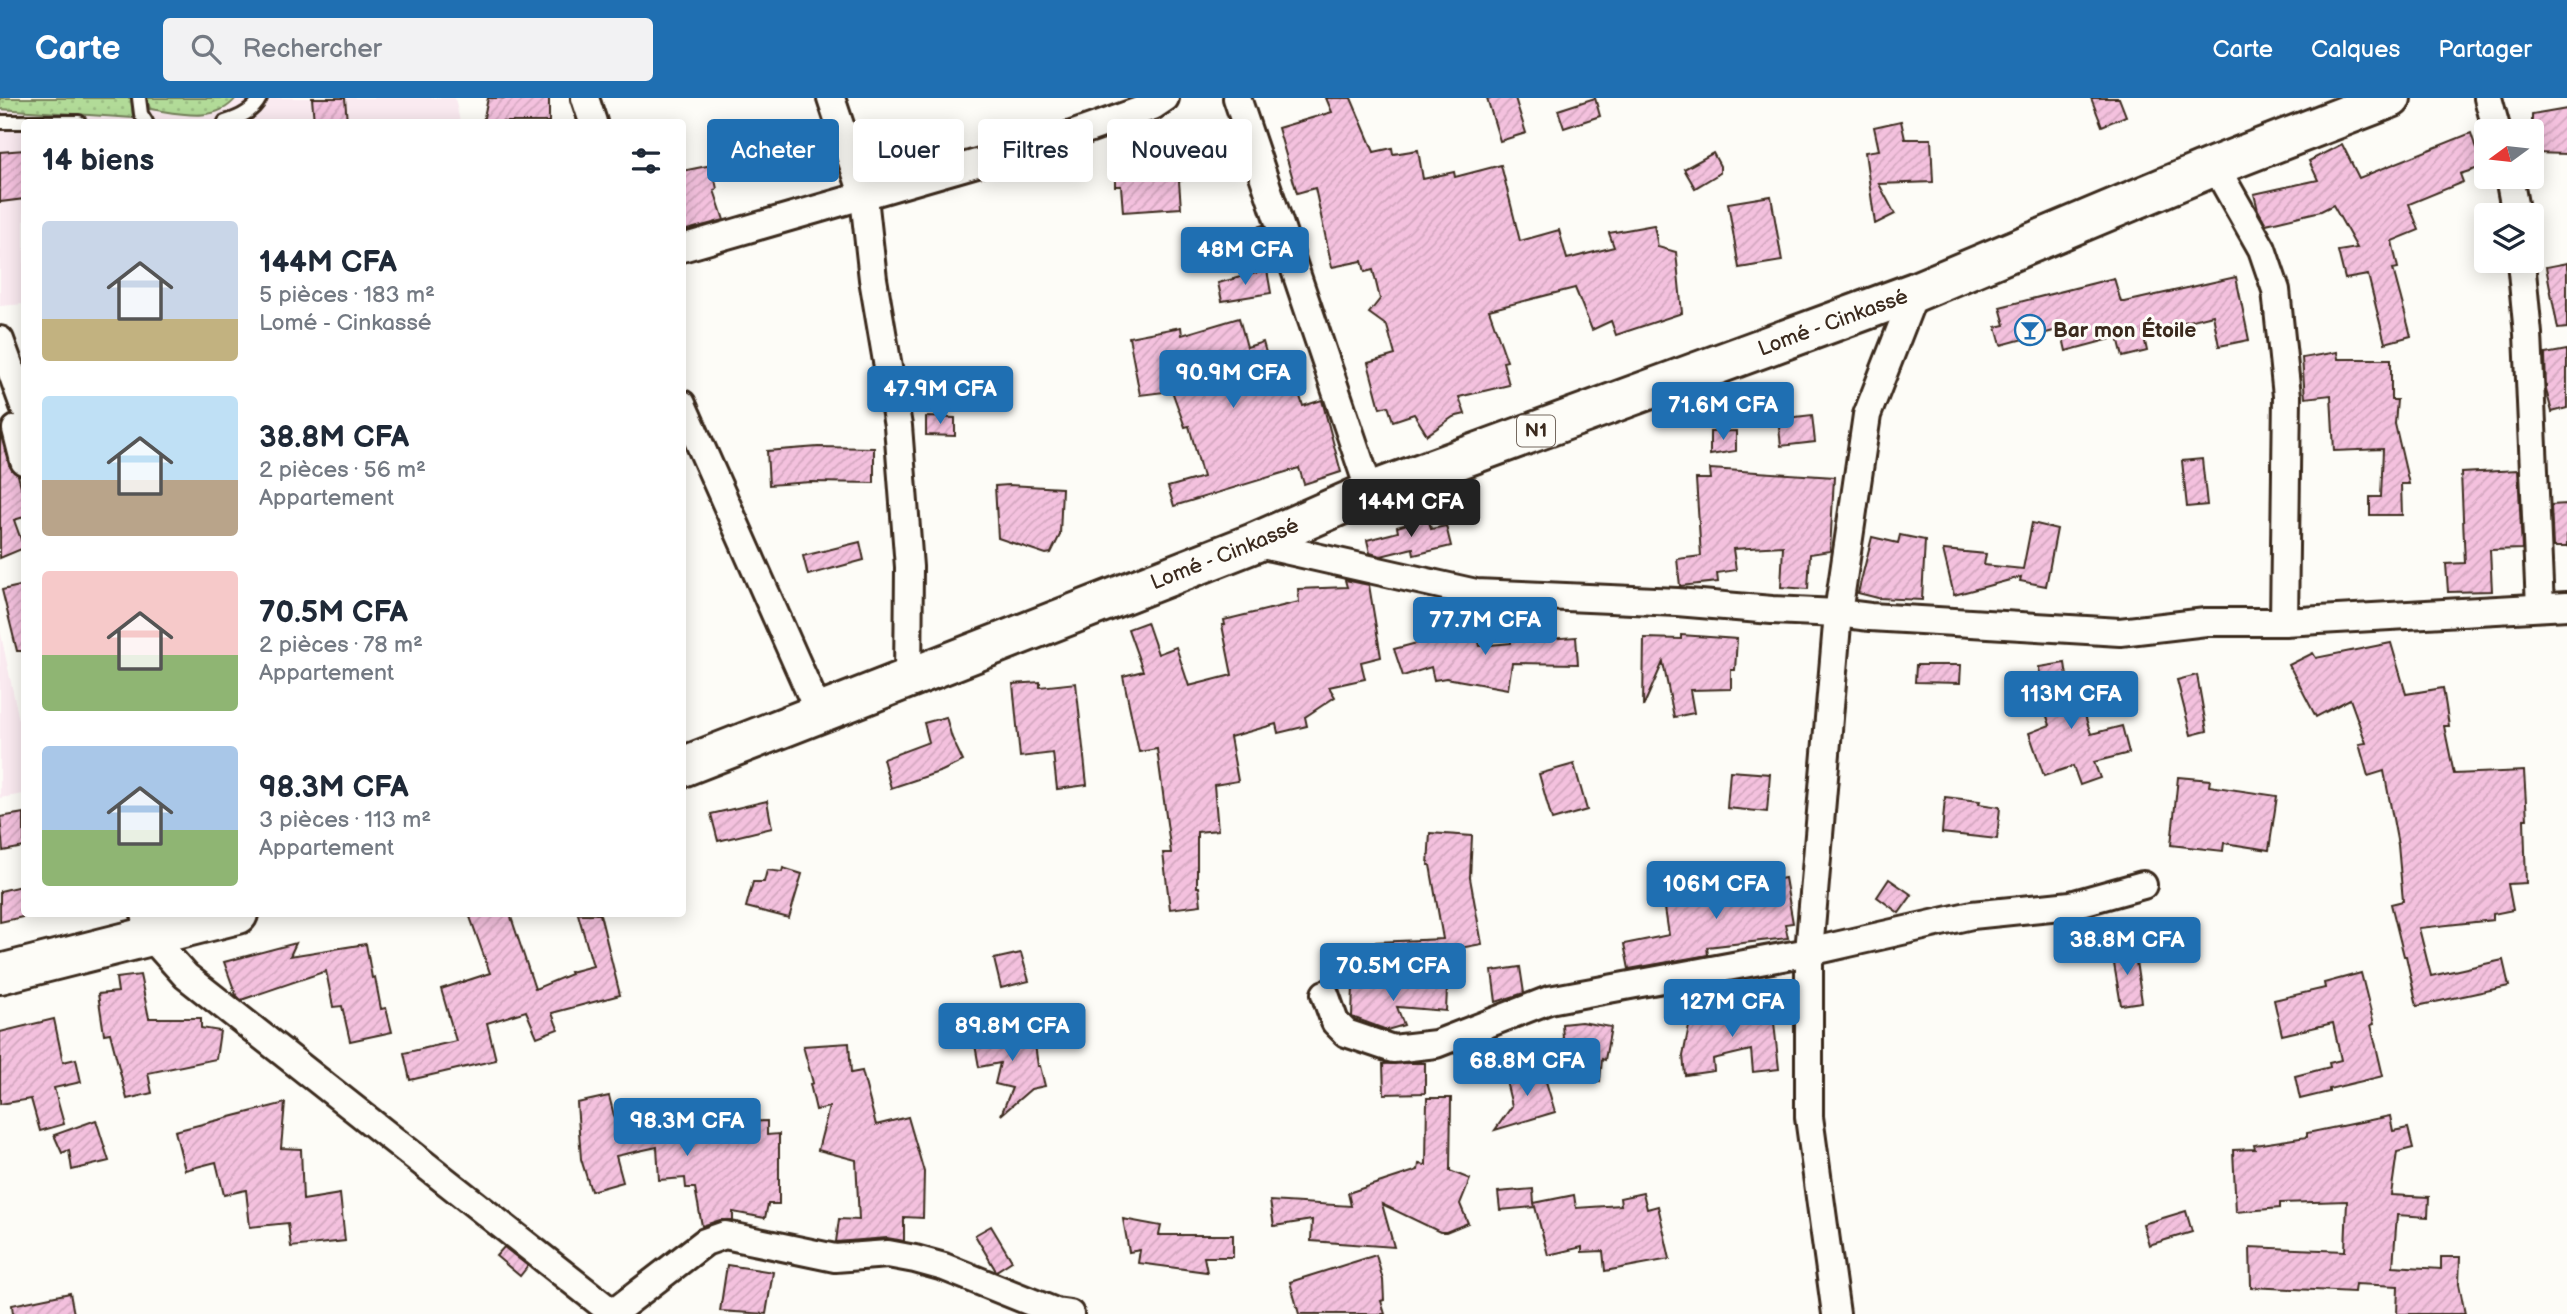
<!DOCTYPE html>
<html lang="fr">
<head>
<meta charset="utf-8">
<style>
  :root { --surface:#fff; --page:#f2f2f3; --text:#1f2937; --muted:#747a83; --accent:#1f6fb2 }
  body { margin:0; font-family:"Balsamiq Sans",sans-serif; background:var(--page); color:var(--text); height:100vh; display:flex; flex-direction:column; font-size:26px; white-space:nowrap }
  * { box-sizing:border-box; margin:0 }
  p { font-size:23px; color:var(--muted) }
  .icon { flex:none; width:38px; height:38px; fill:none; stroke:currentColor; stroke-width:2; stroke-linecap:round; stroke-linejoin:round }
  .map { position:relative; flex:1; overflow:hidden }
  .details { position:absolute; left:21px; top:21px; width:665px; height:798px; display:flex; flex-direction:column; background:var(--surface); border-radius:7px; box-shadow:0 4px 18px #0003 }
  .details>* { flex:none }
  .hud { position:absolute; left:707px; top:21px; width:665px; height:63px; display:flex; gap:14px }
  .needle { width:46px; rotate:255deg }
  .controls { position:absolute; left:2474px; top:21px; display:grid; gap:14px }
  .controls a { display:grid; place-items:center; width:70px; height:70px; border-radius:7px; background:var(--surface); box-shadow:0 4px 18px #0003; font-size:35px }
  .price { position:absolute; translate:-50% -60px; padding:0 16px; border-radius:7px; background:var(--accent); color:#fff; font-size:23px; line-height:46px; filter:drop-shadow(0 2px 4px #0008) }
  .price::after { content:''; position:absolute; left:50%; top:42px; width:21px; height:16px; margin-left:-10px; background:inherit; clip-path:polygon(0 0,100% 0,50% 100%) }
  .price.current { background:#222; color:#fff }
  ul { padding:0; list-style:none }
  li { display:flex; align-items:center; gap:21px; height:175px; padding:0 21px }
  li span { display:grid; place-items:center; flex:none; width:196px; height:140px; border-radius:7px; color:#555 }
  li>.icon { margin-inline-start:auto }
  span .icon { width:84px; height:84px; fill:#fffc; stroke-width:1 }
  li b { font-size:30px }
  h2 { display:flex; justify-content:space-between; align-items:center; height:84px; padding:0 21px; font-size:30px }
  .pill { padding:0 24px; border-radius:7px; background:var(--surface); box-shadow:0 4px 18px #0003; font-size:24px; line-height:63px }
  .pill.current { background:var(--accent); color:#fff }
  header { display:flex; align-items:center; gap:42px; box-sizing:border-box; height:98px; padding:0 35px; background:var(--accent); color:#fff }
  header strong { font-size:33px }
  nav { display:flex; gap:38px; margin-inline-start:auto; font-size:24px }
  .search { width:490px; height:63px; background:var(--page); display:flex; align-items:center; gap:18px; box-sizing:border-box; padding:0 24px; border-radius:7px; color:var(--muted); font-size:26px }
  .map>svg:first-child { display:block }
  .built { fill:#faeaf0 }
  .grass { fill:url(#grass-dots); stroke:#76825b; stroke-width:2 }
  .building { fill:url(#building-hatch); stroke:#3b2a1e; stroke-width:2 }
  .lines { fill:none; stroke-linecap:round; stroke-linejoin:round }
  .service-casing { stroke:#3b2a1e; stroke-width:18 }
  .minor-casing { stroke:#3b2a1e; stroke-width:32 }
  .trunk-casing { stroke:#3b2a1e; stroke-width:44 }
  .service { stroke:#fdfcf7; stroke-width:12 }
  .minor { stroke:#fdfcf7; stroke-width:26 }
  .trunk { stroke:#fdfcf7; stroke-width:38 }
  .labels { text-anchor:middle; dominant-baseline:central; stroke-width:6; stroke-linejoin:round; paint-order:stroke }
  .shield { fill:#fdfcf7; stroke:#75695f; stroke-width:2 }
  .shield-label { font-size:19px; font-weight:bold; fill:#3b2a1e }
  .street-label { font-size:21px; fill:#3b2a1e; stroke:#fdfcf7 }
  .poi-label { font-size:21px; font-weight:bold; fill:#3b2a1e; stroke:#fdfcf7; text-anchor:start }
</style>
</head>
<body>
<header>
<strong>Carte</strong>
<div class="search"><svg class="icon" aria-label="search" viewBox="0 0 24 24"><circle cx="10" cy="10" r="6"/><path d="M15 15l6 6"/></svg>Rechercher</div>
<nav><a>Carte</a><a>Calques</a><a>Partager</a></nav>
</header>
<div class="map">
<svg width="2567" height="1216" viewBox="0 0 2567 1216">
  <defs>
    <pattern id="grass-dots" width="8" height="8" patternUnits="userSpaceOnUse" patternTransform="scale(1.75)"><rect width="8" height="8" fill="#b2db98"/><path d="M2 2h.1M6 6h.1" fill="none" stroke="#9abc83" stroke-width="1.8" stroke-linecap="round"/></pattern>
    <pattern id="building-hatch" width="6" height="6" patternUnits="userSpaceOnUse" patternTransform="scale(1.75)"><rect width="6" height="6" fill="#f4c1de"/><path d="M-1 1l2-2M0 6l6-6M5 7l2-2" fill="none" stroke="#d2a6be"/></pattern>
  </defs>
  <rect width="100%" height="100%" fill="#fdfcf7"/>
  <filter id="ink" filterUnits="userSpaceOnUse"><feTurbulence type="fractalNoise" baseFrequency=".0143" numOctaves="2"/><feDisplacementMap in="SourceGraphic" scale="14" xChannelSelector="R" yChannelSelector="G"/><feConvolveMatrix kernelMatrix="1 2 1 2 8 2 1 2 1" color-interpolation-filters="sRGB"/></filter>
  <g filter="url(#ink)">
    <g class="built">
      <path d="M0,0H455L460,24H24V206L0,208Z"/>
      <path d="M0,532L24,646V696L0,700Z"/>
    </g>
    <g class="grass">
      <path d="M0,0H131L133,20L0,11Z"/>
      <path d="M147,0H236C216,26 178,15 150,11Z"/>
    </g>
    <g class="building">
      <path d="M312,0H345L347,24H314Z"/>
      <path d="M488,0H549V24H483Z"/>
      <path d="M1326,0H1351L1374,54L1392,50L1393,56L1418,52L1423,81L1454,74L1455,79L1501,67L1520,143L1559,132L1567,161L1614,149L1609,135L1654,127L1658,149L1676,154L1682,215L1616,237L1611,223L1592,232L1575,190L1489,212L1507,263L1503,264L1509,287L1459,299L1465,316L1453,319L1427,337L1414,316L1393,323L1388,308L1380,310L1368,265L1395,257L1387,228L1369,215L1380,201L1373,172L1365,174L1362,163L1332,169L1315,90L1297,95L1278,30L1332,14Z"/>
      <path d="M1487,0H1515L1526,35L1500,43Z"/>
      <path d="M1595,0L1600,18L1564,30L1558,12Z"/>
      <path d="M2091,0H2119L2126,18L2102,28Z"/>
      <path d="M2567,11V56L2532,55V17Z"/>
      <path d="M1901,23L1905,41H1931L1933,84L1879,86L1895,116L1875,126L1865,54L1879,52L1874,29Z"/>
      <path d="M2471,35L2482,69L2460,76L2463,84L2409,106L2419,132L2392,143L2398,170L2393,171L2411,238L2385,245L2368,177L2345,181L2338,153L2357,150L2333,107L2321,113L2266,126L2258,112L2254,96L2318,82L2309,63L2342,46L2359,80Z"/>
      <path d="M1185,39L1196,79L1179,83L1181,110L1123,114L1121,88H1115V49H1144L1143,45Z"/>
      <path d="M24,52V101L0,104V54Z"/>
      <path d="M1713,55L1720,68V75L1695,90L1684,71Z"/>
      <path d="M712,67L717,91L714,92L724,122L683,133L682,73Z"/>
      <path d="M1771,98L1782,163L1739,170L1728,105Z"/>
      <path d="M1263,127L1272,154H1191L1211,131L1222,140Z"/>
      <path d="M2567,165V230L2558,231L2546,169Z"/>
      <path d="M1267,172L1271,195L1222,203L1218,185Z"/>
      <path d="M2236,179L2249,242L2219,248L2213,217L2143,234L2147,253L2123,259L2118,239L2066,253L2061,231L2001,247L1996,229L2005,227L2000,209L2114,180L2121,204H2125Z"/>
      <path d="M1239,220L1247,249L1263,244L1278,298L1298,292L1303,308L1322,302L1341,374L1304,386L1299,370L1174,408L1168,389L1203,379L1189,328L1185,329L1172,293L1140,297L1129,239L1181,229L1182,237Z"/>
      <path d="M2567,252V310L2552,314L2546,292L2545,256Z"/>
      <path d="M2337,254L2338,261H2391V302H2397L2395,326L2409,386H2401L2402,417H2370V399H2381L2383,351L2334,353L2331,297L2305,300L2302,260Z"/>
      <path d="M1812,317L1815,344L1781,348L1778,321Z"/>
      <path d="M926,319L955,320V338L926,337Z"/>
      <path d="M1736,333V353L1710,357V334Z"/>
      <path d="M0,334L9,367L18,377L24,400V419L14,422L24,450L0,460Z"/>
      <path d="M818,349L874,350V385L811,384L769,387L767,353Z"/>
      <path d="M2202,361L2207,407L2187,409L2182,363Z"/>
      <path d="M1710,371L1834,379L1830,453L1810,456L1808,491L1781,489L1783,448L1733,451L1736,472L1717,475L1718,484L1680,488L1677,461L1701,458L1696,381H1711Z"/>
      <path d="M2518,372L2522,451L2490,452L2492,493L2448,494L2446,466L2465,465L2461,375Z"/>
      <path d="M1009,387L1062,390L1060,437L1051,455L1046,456L998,440L995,388Z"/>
      <path d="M2567,406V449H2553L2551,407Z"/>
      <path d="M1428,420L1431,431L1446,428L1451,448L1414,457L1413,450L1381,458L1370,455L1367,442L1398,434L1397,429Z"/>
      <path d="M2032,425L2057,431L2046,488L2020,483L2021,479L1954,497L1943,452L1986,456L1984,467L2023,471Z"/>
      <path d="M1900,437L1925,442L1922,502L1878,500L1858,495L1872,439L1898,445Z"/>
      <path d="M860,444L864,462L808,477L803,458Z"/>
      <path d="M1345,482L1369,487L1381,559L1361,564L1365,581L1329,589L1335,599L1305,619L1307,628L1278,635L1276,626L1230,639L1238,683L1214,687L1218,732L1197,734V789H1199L1201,807L1170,811L1163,755H1171L1157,651L1139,654L1123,578L1143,573L1128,531L1147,524L1158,556L1176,549L1189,588L1232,577L1222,527H1225L1224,522L1299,504L1298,491L1347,489Z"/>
      <path d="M24,487V553H17L2,492Z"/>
      <path d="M1511,524H1531V542L1576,539L1578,566L1512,565L1508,591L1446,580L1434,582L1431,569L1403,578L1394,551L1440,539L1442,546L1477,536L1480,548L1511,545Z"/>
      <path d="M1681,537L1737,541L1735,572H1731V591L1690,592L1694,615L1674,619L1663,564L1643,609L1644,540L1681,541Z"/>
      <path d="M2391,545L2406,596L2443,590L2449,628H2444L2454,676L2524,673L2527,721H2524L2526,785L2508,786L2513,812L2493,816V822L2419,830L2431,878L2503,862L2509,888L2417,908L2406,858H2404L2391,806L2403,803L2398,747L2384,673L2368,678L2359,646L2366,645L2350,601L2316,619L2289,567L2313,555L2316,560Z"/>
      <path d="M2065,565L2070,598L2078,596L2091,636L2122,628L2129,655L2094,664L2100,680L2080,687L2073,668L2044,678L2029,635L2050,627L2044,610L2039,569Z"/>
      <path d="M1916,567H1961L1960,585L1915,584Z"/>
      <path d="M2197,577L2207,633L2191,637L2177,582Z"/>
      <path d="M1040,584V589L1076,585L1087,687L1057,691L1053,655L1020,659L1013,586Z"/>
      <path d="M946,619L952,640L963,663L942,673L891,690L883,661L929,644L924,625Z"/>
      <path d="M1574,666L1587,712L1552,722L1539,676Z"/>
      <path d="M1730,673L1770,676L1767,714L1727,710Z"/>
      <path d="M2178,679L2210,682L2209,688L2277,698L2269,752L2224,745L2223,753L2171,747Z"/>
      <path d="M1945,699L1980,703L1979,706L2000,709L1997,741L1942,735Z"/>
      <path d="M767,703L772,730L718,743L711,716Z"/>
      <path d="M24,715V749L3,753L0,719Z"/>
      <path d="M1430,735L1472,738L1470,780L1482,846L1377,865L1376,844L1443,841L1430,767H1428Z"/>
      <path d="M783,770L802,776L789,820L746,809L753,784H764L767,772L782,774Z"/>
      <path d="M1785,780L1793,825L1785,826L1788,840L1707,849L1708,857L1629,871L1624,846L1669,837L1663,797L1734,784L1735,790Z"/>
      <path d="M1889,781L1912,797L1899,815L1877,799Z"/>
      <path d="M21,788L24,816L27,818L0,824V793Z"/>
      <path d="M469,816H510L535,891L571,876L570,874L593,868L578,816H600L620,897L552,915L558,931L537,939L526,913L487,925L496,962L410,982L404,955L456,943L441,891L490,875Z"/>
      <path d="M296,845L290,858L366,846L372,880L375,879L381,911L386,910L392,934L350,943L342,908L333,909L326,873L241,902L236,897L224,864Z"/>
      <path d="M2134,850L2142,904L2121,907L2112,854Z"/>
      <path d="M1021,855L1029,883L1001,890L994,861Z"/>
      <path d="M1520,869L1524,895L1496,904L1492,873Z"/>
      <path d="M2361,875L2374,926L2371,927L2383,978L2329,991V994L2300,1001L2295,978L2330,969L2329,965L2341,962L2333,925L2282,937L2274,902L2325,890L2324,885Z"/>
      <path d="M140,877L149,920H201V930L220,933L216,961L148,975L152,995L127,1001L110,935L104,936L98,896L118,894L116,880Z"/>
      <path d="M1353,886L1447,891L1446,913L1397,909L1404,927L1387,932L1352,919Z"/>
      <path d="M1772,906L1779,971L1753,974L1751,952L1713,961L1714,973L1685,977L1683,958L1692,913L1725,919L1724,912Z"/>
      <path d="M54,921L63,964L76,961L81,984L54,990L64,1026L40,1033L31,1001L0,1006V934Z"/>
      <path d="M1581,924L1611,929L1605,962L1602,961L1600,983L1556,977L1558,955H1564L1562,926Z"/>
      <path d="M1033,932L1038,968H1040L1045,988L1031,991L1001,1017L1012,990L995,986L1000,965L979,969L974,941Z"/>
      <path d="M849,945L851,975L862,973L876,1027L908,1019L924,1074L923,1120L904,1119V1143L887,1140L836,1144L839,1121L859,1122L856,1062L818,1052L829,1009L816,1012L810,986L813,985L803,948Z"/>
      <path d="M1407,965H1425V995L1384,996L1383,966Z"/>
      <path d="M1542,970L1555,1014L1495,1032L1512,1008L1505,979Z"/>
      <path d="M609,998L615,1021H696V1025L767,1023V1037L779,1036V1106H768L765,1120L733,1114V1122H720L702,1128L695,1090H686L685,1080L659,1082L657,1049L616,1058L623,1084L591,1093L581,1061L577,1005Z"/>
      <path d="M1427,1000H1451L1450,1073L1470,1081L1460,1106L1468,1125L1446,1134H1440L1382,1106L1394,1149L1311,1143L1312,1122L1274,1128L1270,1103L1351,1108L1348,1095L1418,1072L1419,1066L1426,1067Z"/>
      <path d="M285,1005L281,1050L301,1051L303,1102L340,1096L345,1143L291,1149L288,1125L250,1129L246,1092L224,1097L216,1064L185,1072L175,1033Z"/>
      <path d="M2390,1018L2393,1033L2408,1030L2413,1050L2397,1054L2391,1097L2429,1099L2428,1119L2397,1117L2393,1168L2441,1171V1159H2460L2459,1186L2465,1216H2397L2398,1188L2355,1186L2354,1194L2251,1189L2250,1149L2345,1153L2347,1103L2280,1105V1110L2236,1114L2233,1052L2255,1051L2254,1047L2307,1039V1035Z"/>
      <path d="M96,1022L109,1063L72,1072L69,1052L62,1055L54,1037Z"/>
      <path d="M1533,1091L1534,1105L1574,1097L1576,1110L1621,1107L1620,1100L1643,1095L1647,1111L1658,1108L1670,1161L1605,1173L1603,1153L1582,1154V1149L1548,1157L1534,1105L1535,1109L1500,1112L1498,1094Z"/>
      <path d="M2186,1113L2192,1134L2149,1147L2143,1126Z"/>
      <path d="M1123,1121L1161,1128L1159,1137H1233V1159H1204L1207,1174L1138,1165L1140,1152L1129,1154Z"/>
      <path d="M991,1128L1012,1163L996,1173L975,1137Z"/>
      <path d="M504,1149L528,1168L520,1178L496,1158Z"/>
      <path d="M1376,1157L1383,1182L1384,1202L1381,1203L1385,1216H1299L1290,1184Z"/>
      <path d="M727,1167L773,1174L766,1216L720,1213Z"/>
      <path d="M70,1195L74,1216H13L12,1207Z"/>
    </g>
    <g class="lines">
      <g class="service-casing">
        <g id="service">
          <path d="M139,0L141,16L146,24"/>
          <path d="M0,24H79"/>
          <path d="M225,24C239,20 253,14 260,0"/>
        </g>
      </g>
      <g class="minor-casing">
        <g id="minor">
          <path d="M585,0L593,24"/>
          <path d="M831,0L864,99L873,181L898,328L909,469L908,582"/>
          <path d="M1237,0L1370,394"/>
          <path d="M2488,0L2497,33"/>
          <path d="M2215,68L2262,151L2276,192L2287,298L2284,524"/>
          <path d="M2509,79L2516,117"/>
          <path d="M682,150L1060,41L1153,8L1165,0"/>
          <path d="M2521,163L2528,236L2540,509"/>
          <path d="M0,242L24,308"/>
          <path d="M682,306L819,615"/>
          <path d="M24,329L16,331L24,363"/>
          <path d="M1254,445L1476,495L1677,504L1772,512L1838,515L1870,519L2120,534L2206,524H2284L2567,508"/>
          <path d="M145,816L151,839L186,878L614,1216"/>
          <path d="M1325,896L1335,924L1346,935L1393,951L1436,946L1549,902L1809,854L1972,817L2071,807L2143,787"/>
          <path d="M613,1215L705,1144L725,1137L835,1160L888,1156L915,1161L944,1169L1056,1214L1070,1216"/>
          <path d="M1836,1216L1809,1019V854L1838,515L1867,317L1915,194"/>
        </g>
      </g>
      <g class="trunk-casing">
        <g id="trunk">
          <path id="s1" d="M682,669L1254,445L1370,394L1915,194L2215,68L2391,0"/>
          <path d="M0,876L238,816"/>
        </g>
      </g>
      <use href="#service" class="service"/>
      <use href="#minor" class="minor"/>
      <use href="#trunk" class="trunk"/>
    </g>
  </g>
  <defs>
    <g id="bar-ring" transform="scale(1.575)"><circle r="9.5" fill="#fdfcf7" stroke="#1f6fb2" stroke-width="1.5"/><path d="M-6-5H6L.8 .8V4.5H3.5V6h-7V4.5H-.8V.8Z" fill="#1f6fb2"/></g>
  </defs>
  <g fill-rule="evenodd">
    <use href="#bar-ring" x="2030" y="232"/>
  </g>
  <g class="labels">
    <rect class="shield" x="1517" y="317.5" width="38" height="31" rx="5"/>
    <g class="shield-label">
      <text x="1536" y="333">N1</text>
    </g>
    <g class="street-label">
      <text stroke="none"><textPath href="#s1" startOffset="1234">Lomé - Cinkassé</textPath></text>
      <text stroke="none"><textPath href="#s1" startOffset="583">Lomé - Cinkassé</textPath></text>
    </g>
    <g class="poi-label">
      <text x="2053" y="232">Bar mon Étoile</text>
    </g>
  </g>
</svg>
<div class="controls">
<a><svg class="needle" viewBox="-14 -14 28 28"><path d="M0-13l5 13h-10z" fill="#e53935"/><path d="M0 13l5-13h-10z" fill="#747a83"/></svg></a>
<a><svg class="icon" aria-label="layers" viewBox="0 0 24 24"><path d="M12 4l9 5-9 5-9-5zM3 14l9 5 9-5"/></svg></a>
</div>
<b class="price" style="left:1245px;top:189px">48M CFA</b>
<b class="price" style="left:1233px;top:312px">90.9M CFA</b>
<b class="price" style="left:940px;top:328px">47.9M CFA</b>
<b class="price" style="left:1723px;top:344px">71.6M CFA</b>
<b class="price current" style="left:1411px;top:441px">144M CFA</b>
<b class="price" style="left:1485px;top:559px">77.7M CFA</b>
<b class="price" style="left:2071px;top:633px">113M CFA</b>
<b class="price" style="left:1716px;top:823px">106M CFA</b>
<b class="price" style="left:2127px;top:879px">38.8M CFA</b>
<b class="price" style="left:1393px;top:905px">70.5M CFA</b>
<b class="price" style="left:1732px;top:941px">127M CFA</b>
<b class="price" style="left:1012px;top:965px">89.8M CFA</b>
<b class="price" style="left:1527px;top:1000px">68.8M CFA</b>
<b class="price" style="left:687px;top:1060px">98.3M CFA</b>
<div class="hud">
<a class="pill current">Acheter</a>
<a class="pill">Louer</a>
<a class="pill">Filtres</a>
<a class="pill">Nouveau</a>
</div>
<section class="details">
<h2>14 biens<svg class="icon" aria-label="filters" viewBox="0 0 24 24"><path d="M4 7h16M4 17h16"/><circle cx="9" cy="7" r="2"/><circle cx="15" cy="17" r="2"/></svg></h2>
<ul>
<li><span style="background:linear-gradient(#c9d6e8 70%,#c2b280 0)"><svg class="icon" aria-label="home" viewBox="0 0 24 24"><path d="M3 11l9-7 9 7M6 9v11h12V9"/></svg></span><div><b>144M CFA</b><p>5 pièces · 183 m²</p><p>Lomé - Cinkassé</p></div></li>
<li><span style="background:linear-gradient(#bfe0f5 60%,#b9a48a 0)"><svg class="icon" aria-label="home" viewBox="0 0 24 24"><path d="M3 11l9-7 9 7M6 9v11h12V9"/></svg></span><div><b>38.8M CFA</b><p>2 pièces · 56 m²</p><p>Appartement</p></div></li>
<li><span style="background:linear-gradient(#f6c9c9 60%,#8fb573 0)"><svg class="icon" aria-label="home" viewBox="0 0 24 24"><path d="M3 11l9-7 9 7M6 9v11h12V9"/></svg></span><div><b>70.5M CFA</b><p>2 pièces · 78 m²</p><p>Appartement</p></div></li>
<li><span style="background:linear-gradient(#a9c7e8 60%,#8fb573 0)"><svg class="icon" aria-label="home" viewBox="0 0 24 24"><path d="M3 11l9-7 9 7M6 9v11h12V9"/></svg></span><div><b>98.3M CFA</b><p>3 pièces · 113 m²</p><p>Appartement</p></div></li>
</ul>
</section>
</div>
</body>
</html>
